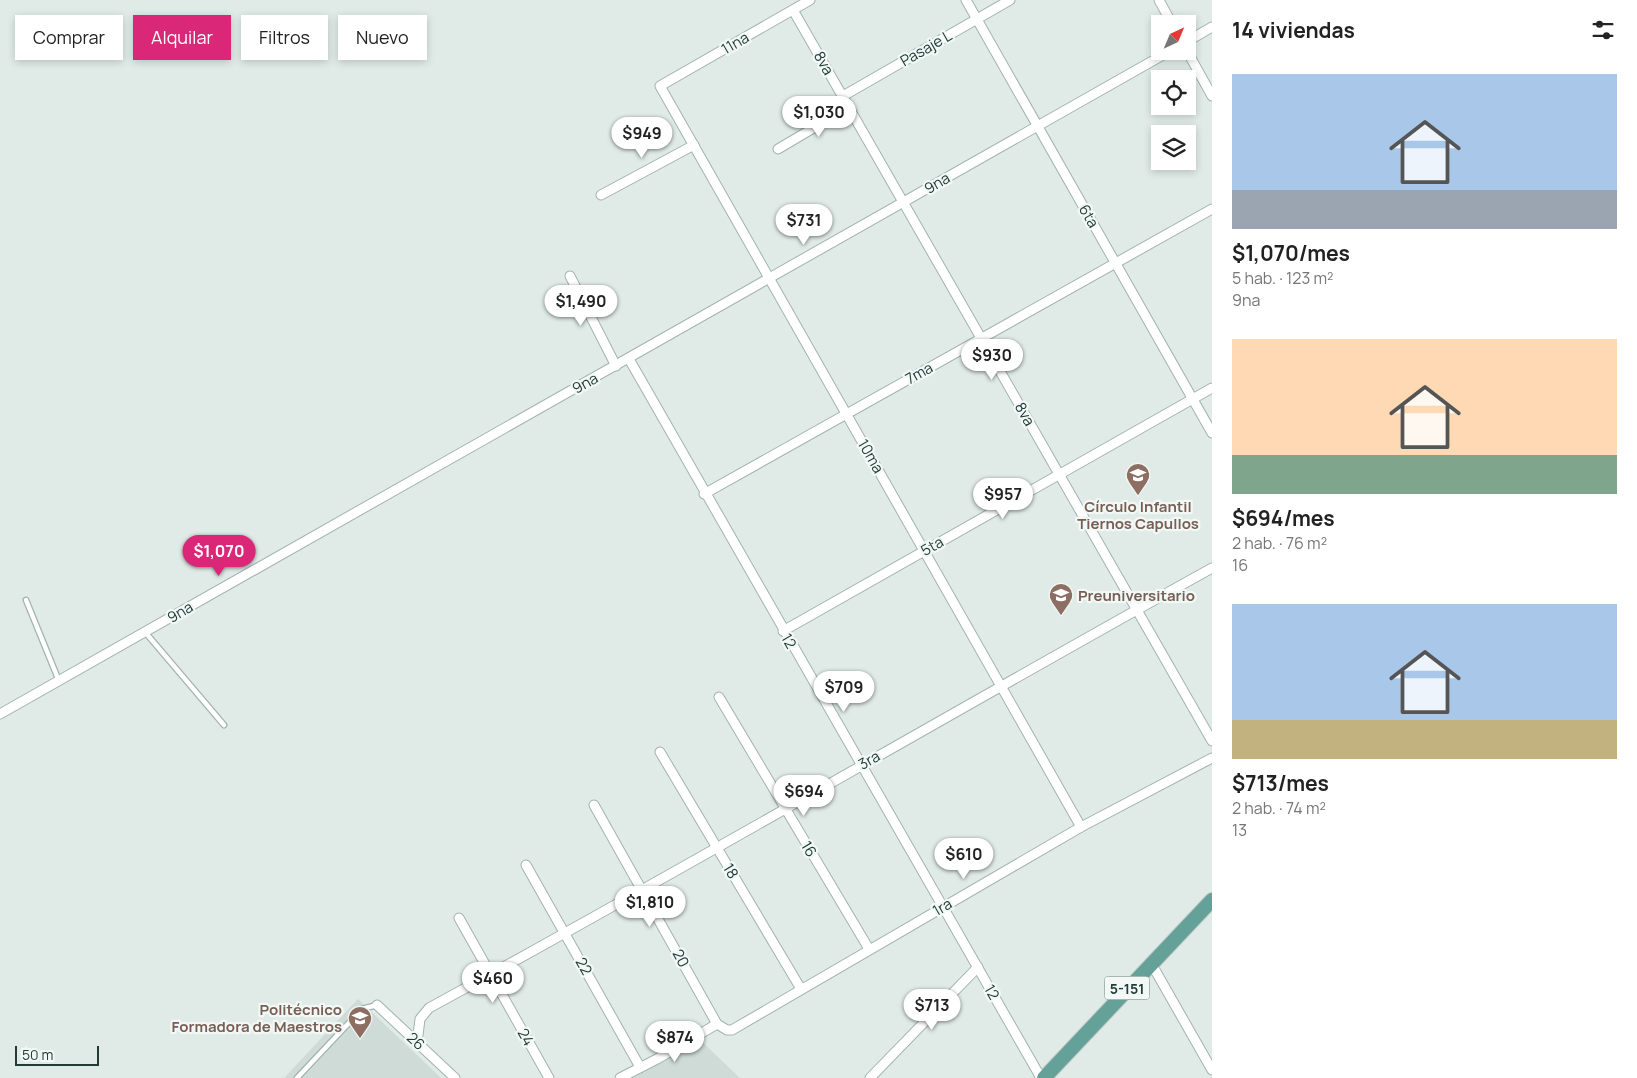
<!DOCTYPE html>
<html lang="es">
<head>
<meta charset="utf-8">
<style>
  :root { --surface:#fff; --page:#f2f2f2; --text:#222; --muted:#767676; --accent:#db2777 }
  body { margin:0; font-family:Manrope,sans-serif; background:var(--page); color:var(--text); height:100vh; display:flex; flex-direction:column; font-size:19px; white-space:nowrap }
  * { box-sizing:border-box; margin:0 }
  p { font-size:16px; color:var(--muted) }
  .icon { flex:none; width:28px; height:28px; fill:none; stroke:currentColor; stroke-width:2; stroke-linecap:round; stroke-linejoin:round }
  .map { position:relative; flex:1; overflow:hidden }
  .panel { display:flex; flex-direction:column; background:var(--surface); width:425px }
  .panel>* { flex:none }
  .guide { position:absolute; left:15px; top:15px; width:475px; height:45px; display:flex; gap:10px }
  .needle { width:32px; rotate:44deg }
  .fabs { position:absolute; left:1151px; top:15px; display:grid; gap:10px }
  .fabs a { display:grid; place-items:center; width:45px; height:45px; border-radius:0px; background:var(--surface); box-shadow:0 2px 8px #0003; font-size:25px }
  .scale { position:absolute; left:15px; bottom:12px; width:84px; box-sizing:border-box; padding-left:5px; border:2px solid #213c37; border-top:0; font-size:14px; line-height:18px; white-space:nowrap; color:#213c37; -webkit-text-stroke:4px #f1f8f5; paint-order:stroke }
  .price { position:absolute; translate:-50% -42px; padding:0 11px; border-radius:18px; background:#fff; color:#222; font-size:16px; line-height:32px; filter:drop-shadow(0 1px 2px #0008) }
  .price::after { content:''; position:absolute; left:50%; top:30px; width:15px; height:11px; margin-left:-8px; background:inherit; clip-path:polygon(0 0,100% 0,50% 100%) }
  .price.selected { background:var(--accent); color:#fff }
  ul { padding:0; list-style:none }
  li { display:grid; align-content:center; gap:10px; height:265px; padding:0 20px }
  li span { display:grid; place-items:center; height:155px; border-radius:0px; color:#555 }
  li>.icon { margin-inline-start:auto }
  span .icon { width:90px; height:90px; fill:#fffc; stroke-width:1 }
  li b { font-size:21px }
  h2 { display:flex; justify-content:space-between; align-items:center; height:60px; padding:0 20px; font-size:21px }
  .pill { padding:0 18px; border-radius:0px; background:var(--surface); box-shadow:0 2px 8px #0003; font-size:18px; line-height:45px }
  .pill.selected { background:var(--accent); color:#fff }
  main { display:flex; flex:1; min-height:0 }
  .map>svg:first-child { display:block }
  .built { fill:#cedbd7 }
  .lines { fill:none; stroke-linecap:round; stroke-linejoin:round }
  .lane-casing { stroke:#a3b3af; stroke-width:7 }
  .street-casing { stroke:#a3b3af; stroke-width:11 }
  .primary-casing { stroke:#c1c8c7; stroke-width:16 }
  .lane { stroke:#fff; stroke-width:4.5 }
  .street { stroke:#fff; stroke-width:9 }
  .primary { stroke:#64a198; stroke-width:14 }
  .labels { text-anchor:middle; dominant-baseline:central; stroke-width:4.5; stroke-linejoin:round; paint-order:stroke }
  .shield { fill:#f1f8f5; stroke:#5f7470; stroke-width:1 }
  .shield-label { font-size:14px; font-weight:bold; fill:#213c37 }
  .street-label { font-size:15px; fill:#213c37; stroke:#f1f8f5 }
  .education-label { font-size:15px; font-weight:bold; fill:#785e54; stroke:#f1f8f5 }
</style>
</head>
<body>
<main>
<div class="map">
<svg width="1212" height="1078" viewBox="0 0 1212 1078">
  <rect width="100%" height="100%" fill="#e0ebe7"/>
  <g class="built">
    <path d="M358,999L441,1078H284Z"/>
    <path d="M701,1041L740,1078H631L633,1077Z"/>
  </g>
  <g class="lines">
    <g class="lane-casing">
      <g id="lane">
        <path d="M26,600L59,681"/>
        <path d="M145,632L224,725"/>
        <path d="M297,1078L362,1009L377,1005"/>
      </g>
    </g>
    <g class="street-casing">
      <g id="street">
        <path d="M810,0L660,86L1081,827"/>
        <path d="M966,0L1212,433"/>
        <path d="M1159,0L1172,24"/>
        <path d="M793,10L1212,741"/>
        <path d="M1188,41L1212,27"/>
        <path d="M1187,51L1212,96"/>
        <path d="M843,96L1010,0"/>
        <path d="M778,149L849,107"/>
        <path d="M601,195L694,145"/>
        <path d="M570,276L616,366"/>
        <path d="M629,359L1041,1078"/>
        <path d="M704,494L1212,209"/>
        <path d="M783,631L1212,388"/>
        <path d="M719,697L869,949"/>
        <path d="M0,714L1170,51"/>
        <path d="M660,752L801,989"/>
        <path d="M594,805L717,1024L727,1030H732L1081,827L1212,758"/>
        <path d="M526,865L640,1067"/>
        <path d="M459,918L549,1078"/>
        <path d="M1151,963L1212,1070"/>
        <path d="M377,1005L455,1078"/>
        <path d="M417,1043L420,1019L429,1008C692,865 950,713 1212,568"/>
        <path d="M620,1078L657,1059L717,1024"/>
        <path d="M870,1078L978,967"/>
      </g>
    </g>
    <g class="primary-casing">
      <path id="primary" d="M1044,1078L1212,900"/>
    </g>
    <use href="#lane" class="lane"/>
    <use href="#street" class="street"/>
    <use href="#primary" class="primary"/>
  </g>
  <defs>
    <g id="school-pin" transform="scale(1.25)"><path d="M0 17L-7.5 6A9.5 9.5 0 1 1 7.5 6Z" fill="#8d6e63" stroke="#f1f8f5"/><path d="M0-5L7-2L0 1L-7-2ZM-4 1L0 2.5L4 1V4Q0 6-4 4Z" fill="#fff"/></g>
  </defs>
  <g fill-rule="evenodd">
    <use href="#school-pin" x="1138" y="475"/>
    <use href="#school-pin" x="1061" y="595"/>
    <use href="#school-pin" x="360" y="1018"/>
  </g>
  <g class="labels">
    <rect class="shield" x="1104.5" y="976.5" width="45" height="23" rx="4"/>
    <g class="shield-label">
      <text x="1127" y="988">5-151</text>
    </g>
    <g class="street-label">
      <text transform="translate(735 43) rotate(-30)">11na</text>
      <text transform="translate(926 48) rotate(-30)">Pasaje L</text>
      <text transform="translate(824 63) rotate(60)">8va</text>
      <text transform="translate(937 183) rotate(-30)">9na</text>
      <text transform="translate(1089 216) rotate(60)">6ta</text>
      <text transform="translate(919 373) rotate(-29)">7ma</text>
      <text transform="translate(585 383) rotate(-29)">9na</text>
      <text transform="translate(1025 414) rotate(60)">8va</text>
      <text transform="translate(871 456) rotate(60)">10ma</text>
      <text transform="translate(932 546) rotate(-30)">5ta</text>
      <text transform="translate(180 612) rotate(-30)">9na</text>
      <text transform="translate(789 641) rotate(60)">12</text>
      <text transform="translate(869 760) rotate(-30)">3ra</text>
      <text transform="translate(809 849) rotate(59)">16</text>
      <text transform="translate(731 871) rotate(59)">18</text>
      <text transform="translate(942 907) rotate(-30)">1ra</text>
      <text transform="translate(681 958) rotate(61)">20</text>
      <text transform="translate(584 966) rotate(61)">22</text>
      <text transform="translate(992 992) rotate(60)">12</text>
      <text transform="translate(526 1037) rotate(60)">24</text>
      <text transform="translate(416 1041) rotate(43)">26</text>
    </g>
    <g class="education-label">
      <text x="1138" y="506">Círculo Infantil<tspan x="1138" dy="17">Tiernos Capullos</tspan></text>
      <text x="1078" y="595" text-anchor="start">Preuniversitario</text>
      <text x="342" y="1009" text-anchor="end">Politécnico<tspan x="342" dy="17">Formadora de Maestros</tspan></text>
    </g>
  </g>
</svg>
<div class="fabs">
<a><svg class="needle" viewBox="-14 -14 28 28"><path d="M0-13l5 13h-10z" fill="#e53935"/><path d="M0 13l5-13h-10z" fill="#767676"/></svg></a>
<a><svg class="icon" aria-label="locate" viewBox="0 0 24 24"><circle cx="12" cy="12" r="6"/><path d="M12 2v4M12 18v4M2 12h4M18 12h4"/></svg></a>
<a><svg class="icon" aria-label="layers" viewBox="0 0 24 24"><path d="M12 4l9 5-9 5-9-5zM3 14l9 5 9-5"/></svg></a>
</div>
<div class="scale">50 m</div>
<b class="price" style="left:819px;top:138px">$1,030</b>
<b class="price" style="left:642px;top:159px">$949</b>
<b class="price" style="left:804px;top:246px">$731</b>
<b class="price" style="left:581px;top:327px">$1,490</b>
<b class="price" style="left:992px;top:381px">$930</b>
<b class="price" style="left:1003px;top:520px">$957</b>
<b class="price selected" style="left:219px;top:577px">$1,070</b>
<b class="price" style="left:844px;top:713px">$709</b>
<b class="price" style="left:804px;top:817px">$694</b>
<b class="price" style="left:964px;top:880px">$610</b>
<b class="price" style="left:650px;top:928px">$1,810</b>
<b class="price" style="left:493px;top:1004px">$460</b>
<b class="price" style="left:932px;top:1031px">$713</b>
<b class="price" style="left:675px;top:1063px">$874</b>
<div class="guide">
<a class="pill">Comprar</a>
<a class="pill selected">Alquilar</a>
<a class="pill">Filtros</a>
<a class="pill">Nuevo</a>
</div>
</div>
<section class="panel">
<h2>14 viviendas<svg class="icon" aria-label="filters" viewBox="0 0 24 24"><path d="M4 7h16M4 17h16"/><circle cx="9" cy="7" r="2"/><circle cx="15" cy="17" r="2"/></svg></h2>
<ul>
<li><span style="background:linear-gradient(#a9c7e8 75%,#9aa5b1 0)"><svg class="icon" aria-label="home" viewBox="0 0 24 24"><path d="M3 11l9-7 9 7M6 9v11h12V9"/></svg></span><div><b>$1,070/mes</b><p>5 hab. · 123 m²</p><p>9na</p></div></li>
<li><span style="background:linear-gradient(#ffd9b3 75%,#7fa58c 0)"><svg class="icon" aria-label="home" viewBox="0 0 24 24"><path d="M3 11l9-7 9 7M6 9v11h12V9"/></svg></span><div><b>$694/mes</b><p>2 hab. · 76 m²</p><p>16</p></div></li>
<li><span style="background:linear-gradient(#a9c7e8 75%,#c2b280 0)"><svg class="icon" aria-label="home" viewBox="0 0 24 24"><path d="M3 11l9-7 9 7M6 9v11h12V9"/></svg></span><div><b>$713/mes</b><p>2 hab. · 74 m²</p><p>13</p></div></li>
</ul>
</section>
</main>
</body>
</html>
